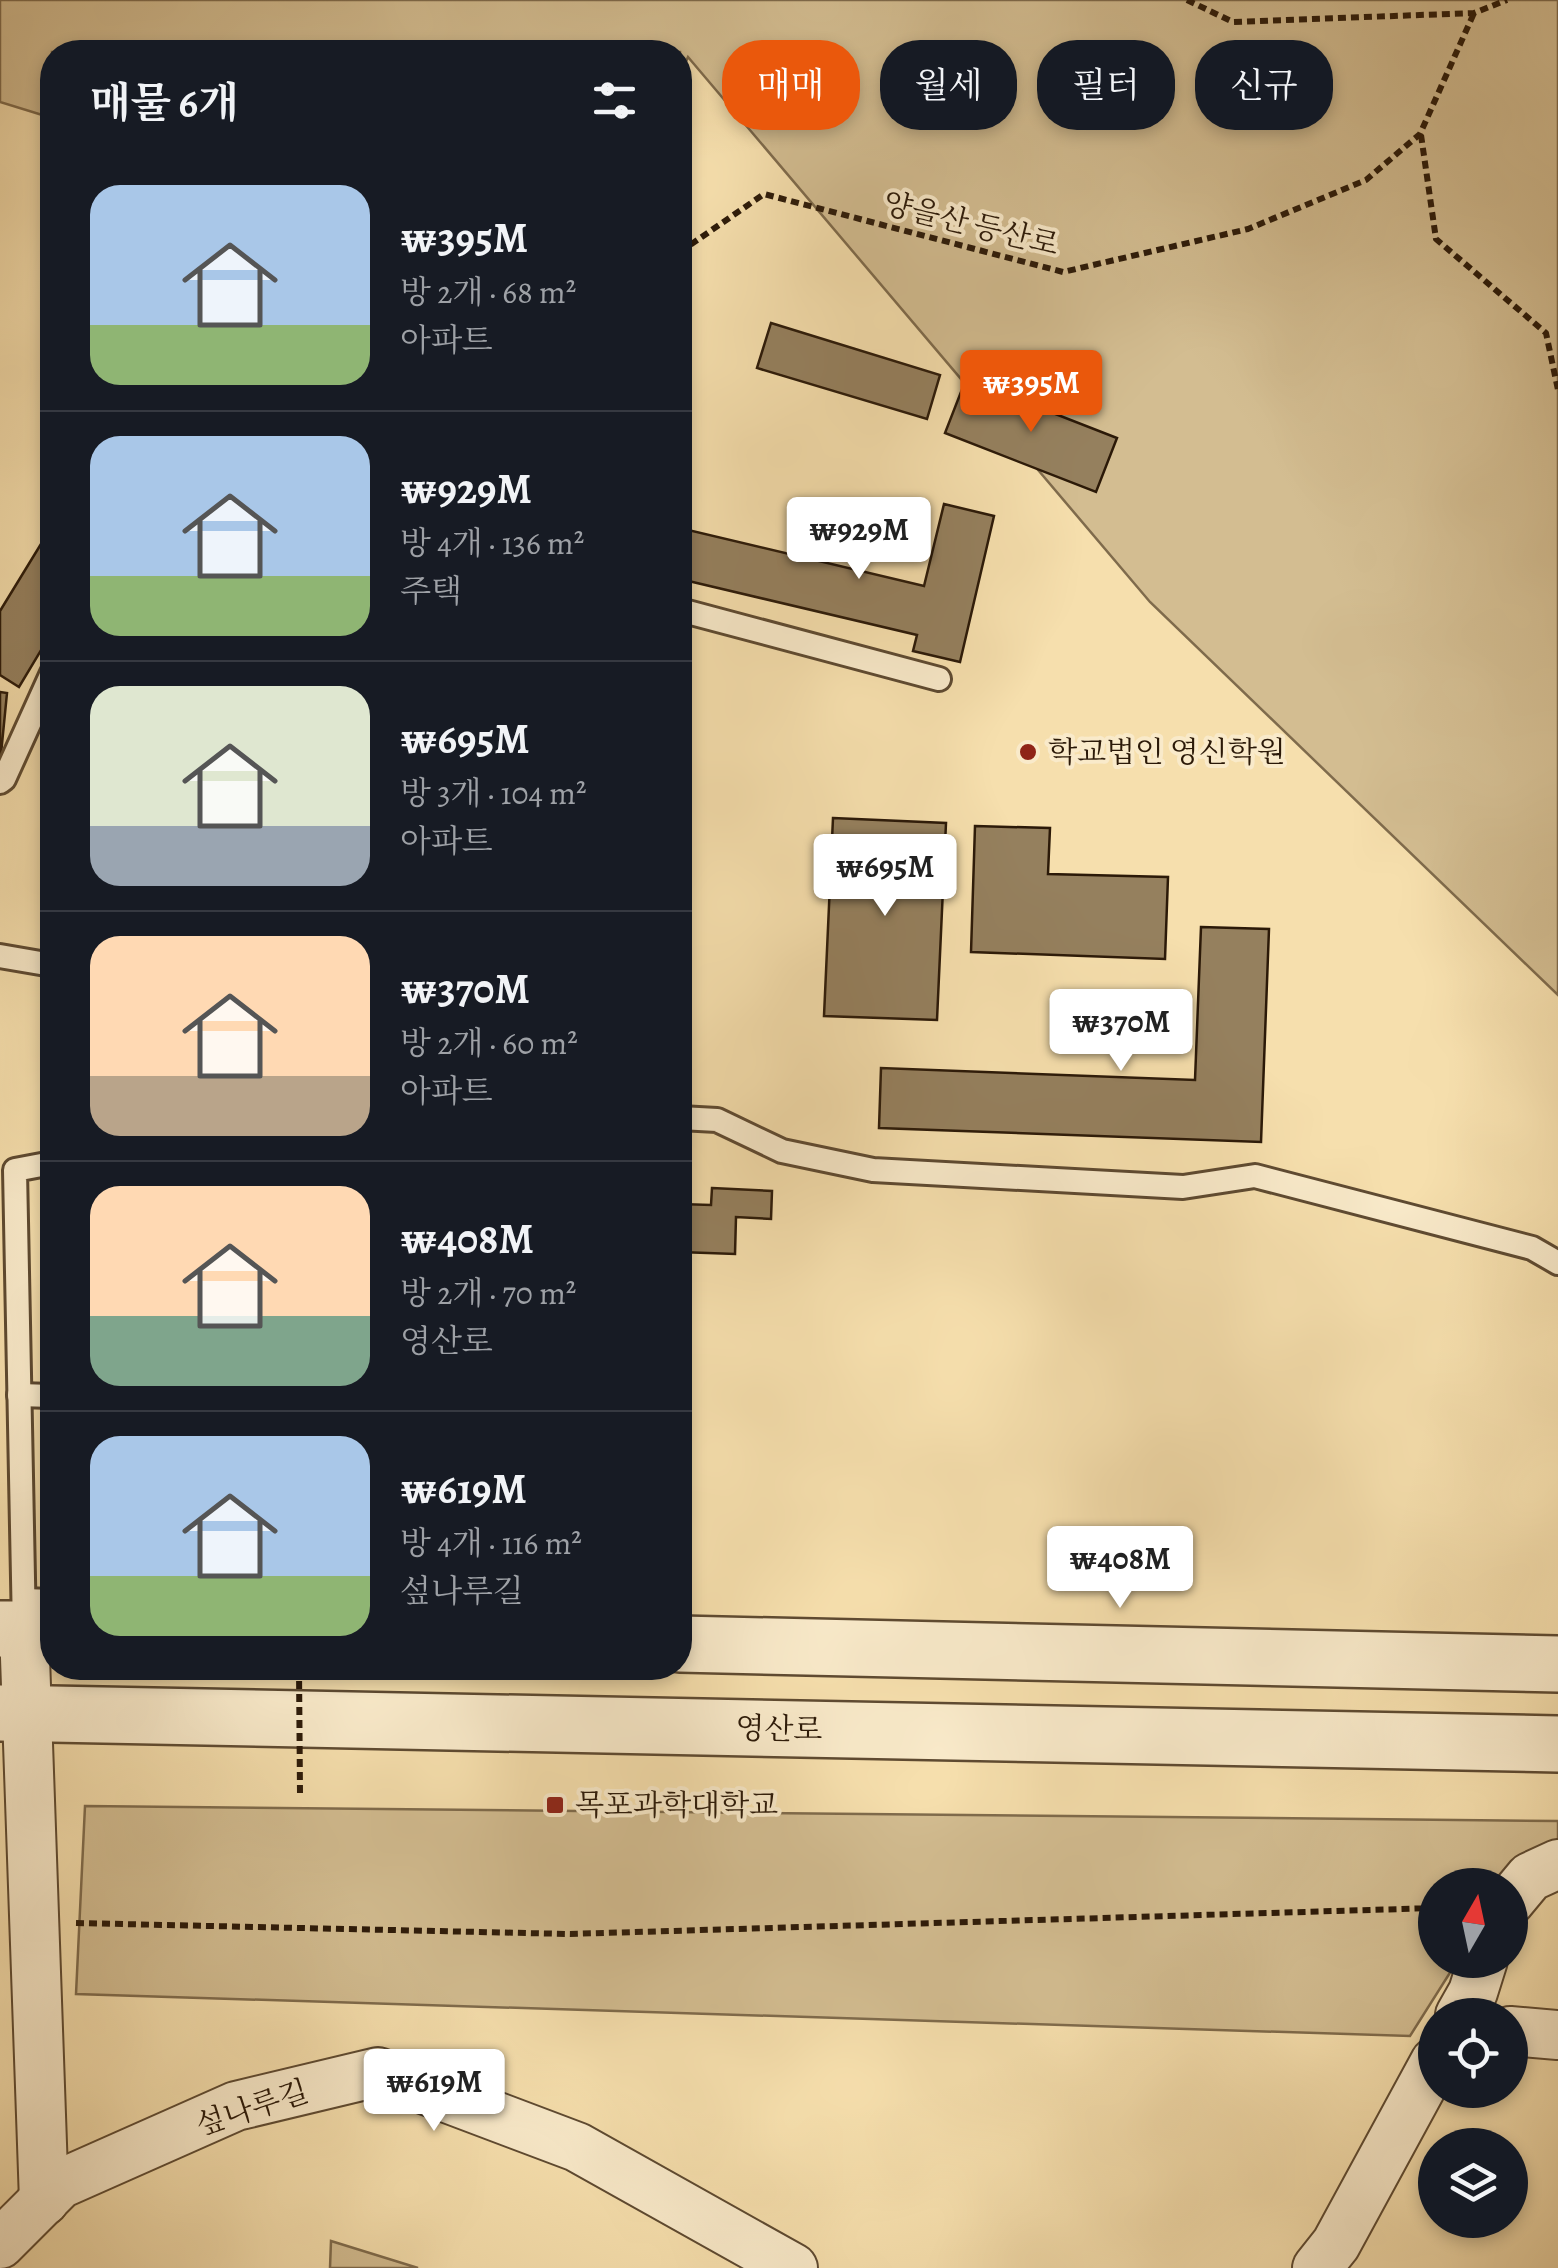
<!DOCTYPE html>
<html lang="ko">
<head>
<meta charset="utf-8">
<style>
  :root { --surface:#171b24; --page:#242831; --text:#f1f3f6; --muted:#9ea1a6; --line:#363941; --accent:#ea580c }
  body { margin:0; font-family:Alegreya,"Noto Serif KR",serif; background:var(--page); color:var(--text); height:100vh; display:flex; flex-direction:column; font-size:38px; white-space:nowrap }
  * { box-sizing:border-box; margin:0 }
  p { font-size:32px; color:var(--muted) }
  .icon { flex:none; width:55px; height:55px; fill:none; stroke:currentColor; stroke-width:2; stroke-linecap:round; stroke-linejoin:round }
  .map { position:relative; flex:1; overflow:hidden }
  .sheet { position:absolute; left:40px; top:40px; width:652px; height:1640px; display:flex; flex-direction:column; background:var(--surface); border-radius:40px; box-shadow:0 5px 15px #0003 }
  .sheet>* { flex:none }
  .guide { position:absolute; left:722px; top:40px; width:685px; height:90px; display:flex; gap:20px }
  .needle { width:65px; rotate:9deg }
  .controls { position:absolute; left:1418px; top:1868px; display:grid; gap:20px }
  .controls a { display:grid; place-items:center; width:110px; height:110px; border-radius:50%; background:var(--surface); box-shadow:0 5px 15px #0003; font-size:50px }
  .price { position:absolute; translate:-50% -85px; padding:0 22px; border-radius:10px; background:#fff; color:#222; font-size:32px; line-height:65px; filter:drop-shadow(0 2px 5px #0008) }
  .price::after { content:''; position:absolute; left:50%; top:60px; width:30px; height:22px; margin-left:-15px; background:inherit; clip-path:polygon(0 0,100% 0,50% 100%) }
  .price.current { background:var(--accent); color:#fff }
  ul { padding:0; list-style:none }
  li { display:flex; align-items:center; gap:30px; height:250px; padding:0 50px }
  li+li { border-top:2px solid var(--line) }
  li span { display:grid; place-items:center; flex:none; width:280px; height:200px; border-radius:30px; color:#555 }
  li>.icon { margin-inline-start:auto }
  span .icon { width:120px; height:120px; fill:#fffc; stroke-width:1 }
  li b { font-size:42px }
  h2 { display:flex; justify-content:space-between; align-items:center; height:120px; padding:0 50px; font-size:42px }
  .tag { padding:0 35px; border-radius:40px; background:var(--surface); box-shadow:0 5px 15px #0003; font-size:35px; line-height:90px }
  .tag.current { background:var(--accent); color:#fff }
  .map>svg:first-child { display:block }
  .green { fill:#d3bd91; stroke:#7f6b4c; stroke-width:2.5 }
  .building { fill:#95805e; stroke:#2b1908; stroke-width:2.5 }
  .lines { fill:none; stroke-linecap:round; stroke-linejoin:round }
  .service-casing { stroke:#5e4a31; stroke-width:28 }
  .minor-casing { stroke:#5e4a31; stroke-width:52 }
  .tertiary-casing { stroke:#5e4a31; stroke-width:60 }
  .path { stroke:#2b1908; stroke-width:6; stroke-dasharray:8 5; stroke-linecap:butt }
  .service { stroke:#f9eaca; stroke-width:22 }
  .minor { stroke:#f9eaca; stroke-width:48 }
  .tertiary { stroke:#f9eaca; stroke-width:55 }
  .path-bridge { stroke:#2b1908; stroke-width:6; stroke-dasharray:8 5; stroke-linecap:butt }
  .poi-dot { fill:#8f2418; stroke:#f9eaca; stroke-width:4 }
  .labels { text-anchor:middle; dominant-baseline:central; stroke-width:8; stroke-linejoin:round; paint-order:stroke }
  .street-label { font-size:30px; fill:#2b1908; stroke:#f9eaca }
  .poi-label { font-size:30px; fill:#2b1908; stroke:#f9eaca; text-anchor:start }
</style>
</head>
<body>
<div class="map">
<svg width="1558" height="2268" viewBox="0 0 1558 2268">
  <rect width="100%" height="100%" fill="#f6dfad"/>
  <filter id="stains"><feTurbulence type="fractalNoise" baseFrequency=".002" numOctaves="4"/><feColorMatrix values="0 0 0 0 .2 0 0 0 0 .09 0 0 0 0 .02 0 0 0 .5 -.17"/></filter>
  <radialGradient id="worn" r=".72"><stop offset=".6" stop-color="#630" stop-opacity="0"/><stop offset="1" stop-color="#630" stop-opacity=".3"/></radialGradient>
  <g class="green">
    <path d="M0,0H1558V995L1150,602L688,57L680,75V52H52V118L0,102Z"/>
    <path d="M85,1806L1558,1821V1839L1523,1858L1506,1885H1435V1960H1458L1410,2036L76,1994Z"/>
    <path d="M331,2241L418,2268H330Z"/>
  </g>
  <g class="building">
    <path d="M771,323L940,375L927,419L757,368Z"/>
    <path d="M966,379L1117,438L1096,492L945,433Z"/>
    <path d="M944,504L994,516L960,662L913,651L917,635L680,579V528L924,586Z"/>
    <path d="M52,526V632L19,687L0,675V611Z"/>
    <path d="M0,692L7,693L1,754L0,753Z"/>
    <path d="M833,818L946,823L937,1020L824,1016Z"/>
    <path d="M975,826L1050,828L1048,874L1168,877L1165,959L971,952Z"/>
    <path d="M1201,927L1269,929L1261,1142L879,1128L881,1068L1195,1080Z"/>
    <path d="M712,1188L772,1191L771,1219L736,1217L735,1254L680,1252V1204L711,1205Z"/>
  </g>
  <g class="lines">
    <g class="service-casing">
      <g id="service">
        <path d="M680,610L939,679"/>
        <path d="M0,782L4,779L52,673"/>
        <path d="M0,956L52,965"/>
        <path d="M680,1118L717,1120L782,1151L873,1170L1183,1187L1255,1176L1532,1248L1558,1263"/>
        <path d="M19,1395L52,1396"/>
        <path d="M24,1600L52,1601"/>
        <path d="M24,1629L15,1170L52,1163"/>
      </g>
    </g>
    <g class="minor-casing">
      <g id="minor">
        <path d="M24,1629L44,2201"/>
        <path d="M1510,1901L1530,1877L1558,1864"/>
        <path d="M1460,2015L1473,1992L1483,1960"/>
        <path d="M1510,2031L1558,2035"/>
        <path d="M0,2244L60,2184L236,2106L378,2072L577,2147L793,2268"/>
        <path d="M1317,2268L1336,2244L1435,2062"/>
      </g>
    </g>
    <g class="tertiary-casing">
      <g id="tertiary">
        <path d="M0,1629H52"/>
        <path d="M680,1644L1558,1664"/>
        <path d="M0,1713L1558,1744"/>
      </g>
    </g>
    <g class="path">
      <path d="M1187,0L1233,22L1474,13L1507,0"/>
      <path d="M1421,135L1436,239L1546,333L1558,390"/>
      <path d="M680,252L764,194L1063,272L1248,229L1366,180L1420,134L1474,13"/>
      <path d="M76,1923L570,1934L1435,1908"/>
    </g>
    <use href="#service" class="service"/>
    <use href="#minor" class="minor"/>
    <use href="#tertiary" class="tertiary"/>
    <path class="path-bridge" d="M299,1668L300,1794"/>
  </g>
  <g class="poi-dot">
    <circle cx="1028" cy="752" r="10"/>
    <rect x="545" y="1795" width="20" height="20" rx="5"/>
  </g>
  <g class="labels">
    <g class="street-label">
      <text transform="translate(971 224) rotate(14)">양을산 등산로</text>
      <text transform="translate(779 1729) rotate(1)">영산로</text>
      <text transform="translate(252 2108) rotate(-18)">섶나루길</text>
    </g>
    <g class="poi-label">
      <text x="1048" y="752">학교법인 영신학원</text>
      <text x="575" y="1805">목포과학대학교</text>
    </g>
  </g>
  <rect width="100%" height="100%" filter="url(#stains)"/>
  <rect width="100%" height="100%" fill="url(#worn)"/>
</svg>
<div class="controls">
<a><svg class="needle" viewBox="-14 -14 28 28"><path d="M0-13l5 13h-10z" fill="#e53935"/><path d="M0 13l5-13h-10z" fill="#9ea1a6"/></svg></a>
<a><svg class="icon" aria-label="locate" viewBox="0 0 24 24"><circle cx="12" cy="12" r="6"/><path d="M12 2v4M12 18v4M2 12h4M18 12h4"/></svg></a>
<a><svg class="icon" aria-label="layers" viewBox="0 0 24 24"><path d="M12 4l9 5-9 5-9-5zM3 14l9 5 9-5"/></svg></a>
</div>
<b class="price current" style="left:1031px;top:435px">₩395M</b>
<b class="price" style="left:859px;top:582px">₩929M</b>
<b class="price" style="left:885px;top:919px">₩695M</b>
<b class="price" style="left:1121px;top:1074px">₩370M</b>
<b class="price" style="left:1120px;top:1611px">₩408M</b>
<b class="price" style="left:434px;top:2134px">₩619M</b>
<div class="guide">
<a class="tag current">매매</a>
<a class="tag">월세</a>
<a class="tag">필터</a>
<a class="tag">신규</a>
</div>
<section class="sheet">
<h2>매물 6개<svg class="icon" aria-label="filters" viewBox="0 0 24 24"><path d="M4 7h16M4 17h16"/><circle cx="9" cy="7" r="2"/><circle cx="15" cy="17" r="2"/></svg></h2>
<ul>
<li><span style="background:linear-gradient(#a9c7e8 70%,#8fb573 0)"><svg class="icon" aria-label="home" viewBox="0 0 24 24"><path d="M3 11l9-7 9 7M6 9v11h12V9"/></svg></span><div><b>₩395M</b><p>방 2개 · 68 m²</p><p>아파트</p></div></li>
<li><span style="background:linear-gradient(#a9c7e8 70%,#8fb573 0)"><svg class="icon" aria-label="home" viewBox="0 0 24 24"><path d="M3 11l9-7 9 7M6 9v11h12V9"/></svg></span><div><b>₩929M</b><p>방 4개 · 136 m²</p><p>주택</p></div></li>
<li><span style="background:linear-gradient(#dfe7d0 70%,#9aa5b1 0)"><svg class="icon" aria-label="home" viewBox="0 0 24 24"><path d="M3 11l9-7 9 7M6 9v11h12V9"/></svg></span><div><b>₩695M</b><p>방 3개 · 104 m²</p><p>아파트</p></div></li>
<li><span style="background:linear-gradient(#ffd9b3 70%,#b9a48a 0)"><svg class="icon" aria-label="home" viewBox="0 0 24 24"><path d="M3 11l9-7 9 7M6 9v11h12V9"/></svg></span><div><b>₩370M</b><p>방 2개 · 60 m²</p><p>아파트</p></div></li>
<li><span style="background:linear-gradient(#ffd9b3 65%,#7fa58c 0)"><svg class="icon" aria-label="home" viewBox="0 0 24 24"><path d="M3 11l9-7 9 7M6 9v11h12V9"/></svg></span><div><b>₩408M</b><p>방 2개 · 70 m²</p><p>영산로</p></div></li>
<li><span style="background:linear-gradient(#a9c7e8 70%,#8fb573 0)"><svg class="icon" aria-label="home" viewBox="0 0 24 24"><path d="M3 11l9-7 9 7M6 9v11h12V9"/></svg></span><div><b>₩619M</b><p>방 4개 · 116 m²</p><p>섶나루길</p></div></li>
</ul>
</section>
</div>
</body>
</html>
